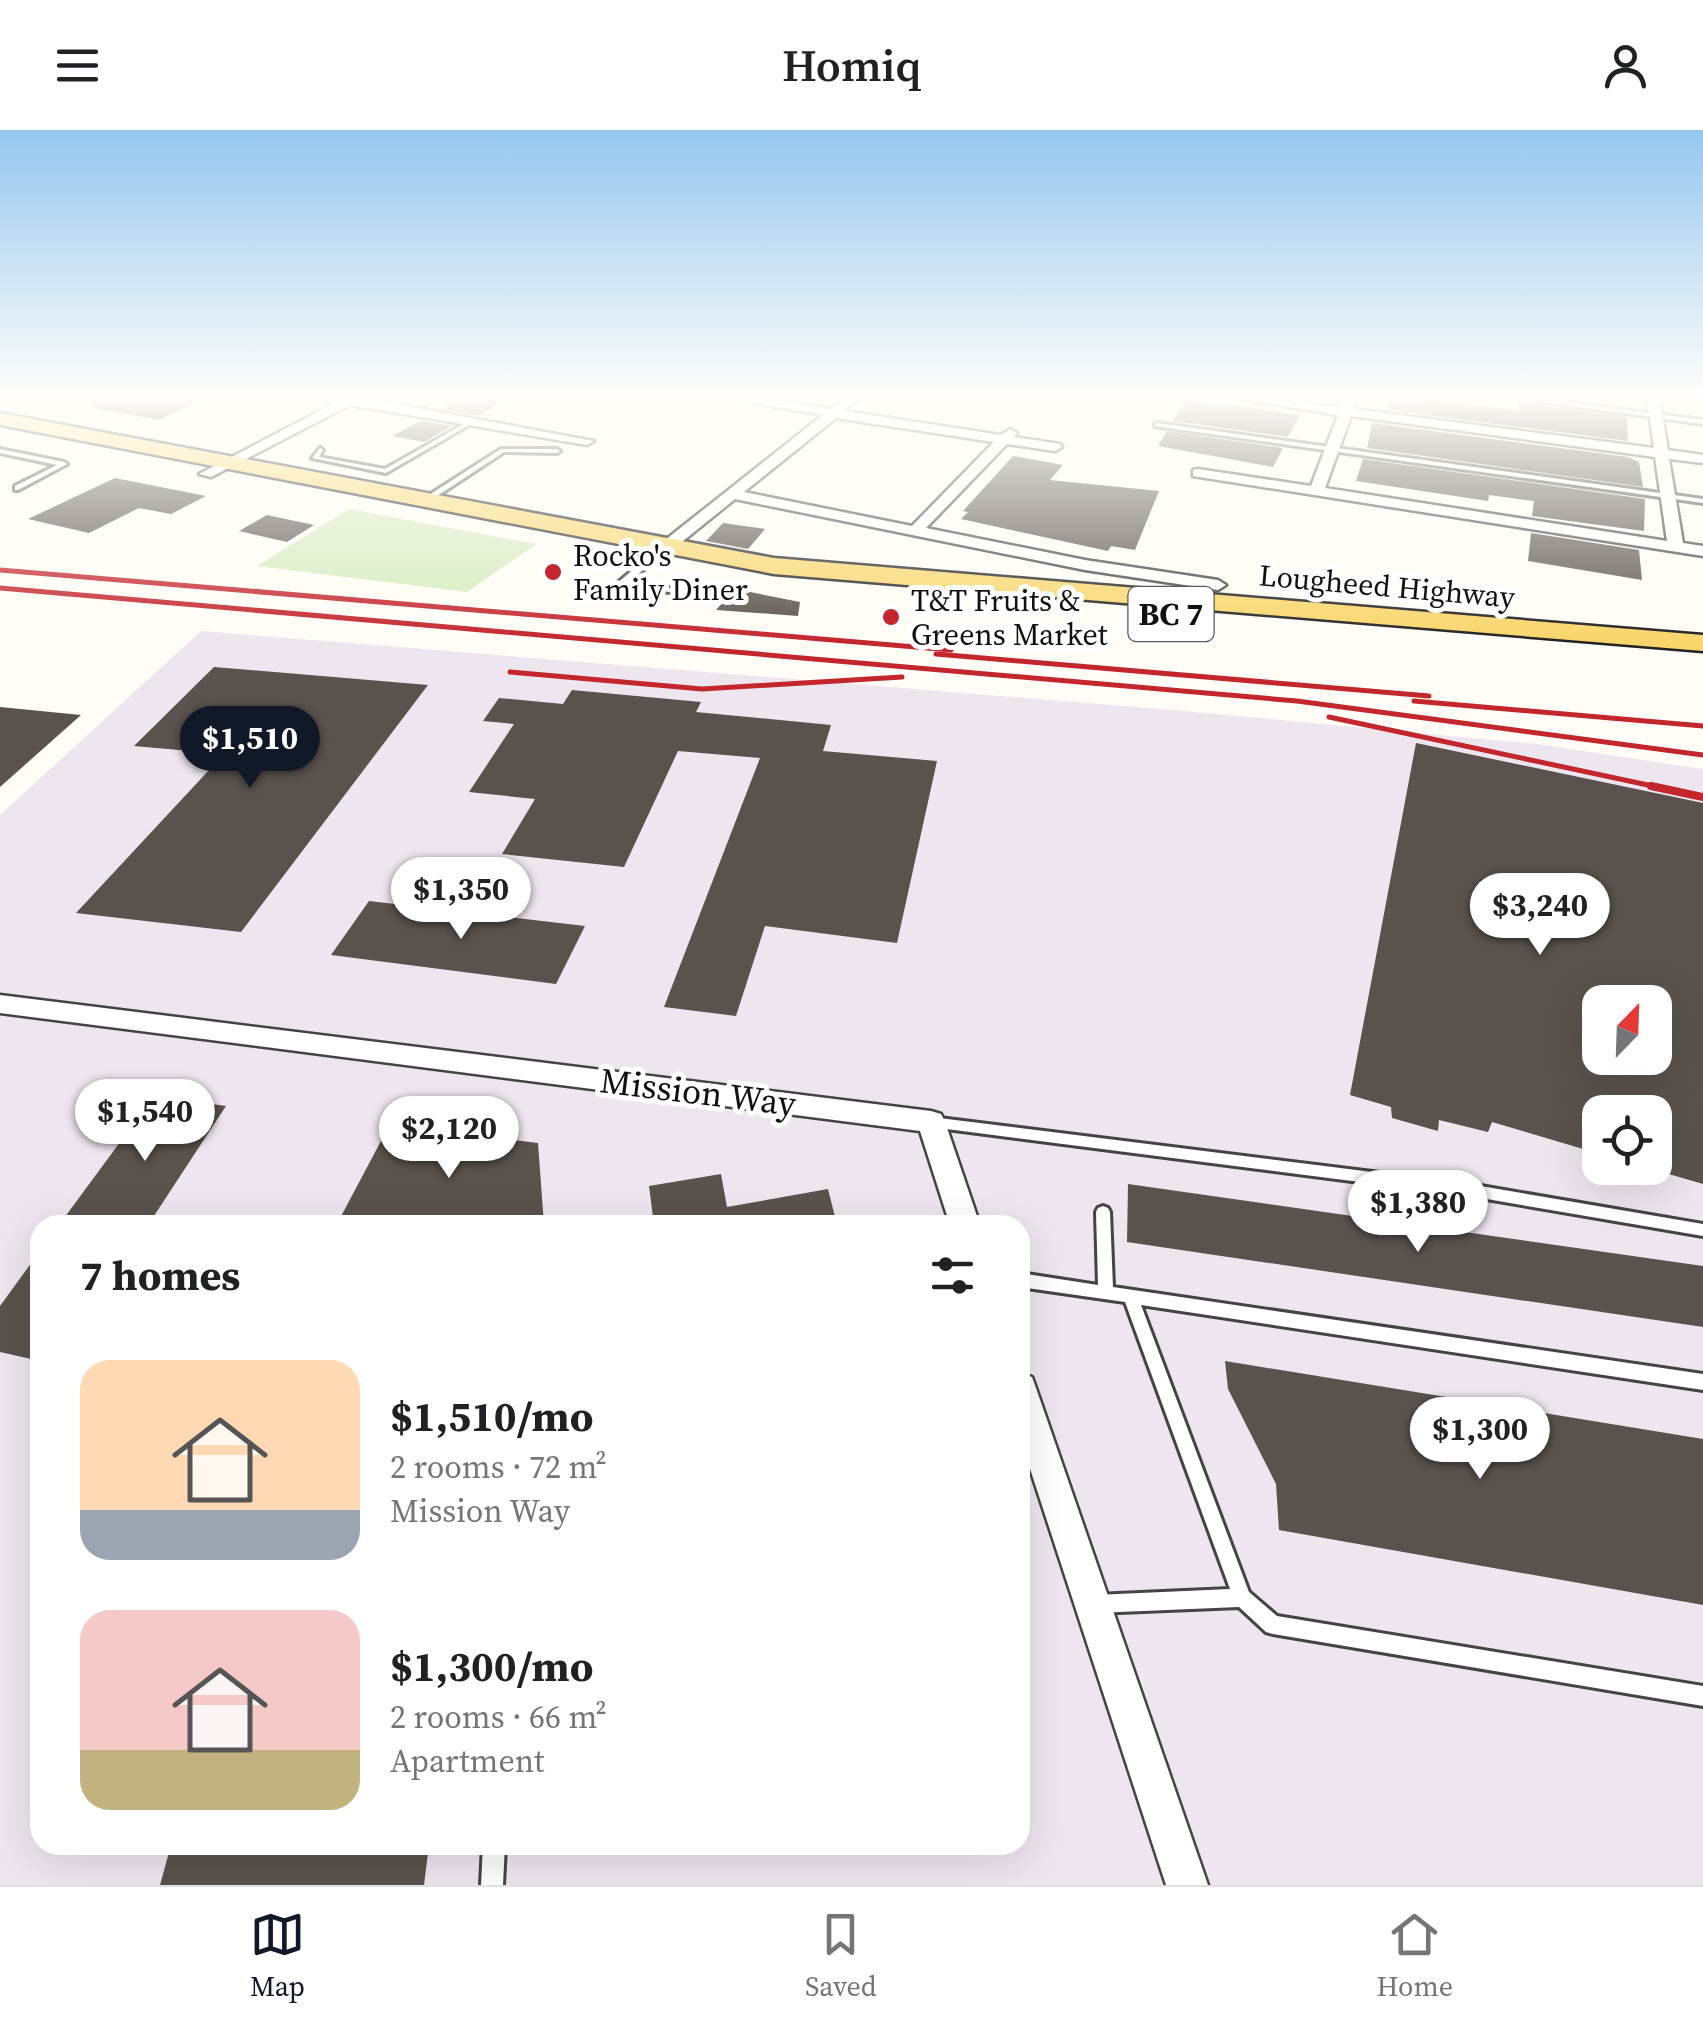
<!DOCTYPE html>
<html lang="en">
<head>
<meta charset="utf-8">
<style>
  :root { --surface:#fff; --page:#f6f6f6; --text:#202124; --muted:#757577; --line:#e0e0e0; --accent:#111827 }
  body { margin:0; font-family:"Source Serif 4",serif; background:var(--page); color:var(--text); height:100vh; display:flex; flex-direction:column; font-size:38px; white-space:nowrap }
  * { box-sizing:border-box; margin:0 }
  p { font-size:32px; color:var(--muted) }
  .icon { flex:none; width:55px; height:55px; fill:none; stroke:currentColor; stroke-width:2; stroke-linecap:round; stroke-linejoin:round }
  .map { position:relative; flex:1; overflow:hidden }
  .details { position:absolute; left:30px; top:1085px; width:1000px; height:640px; display:flex; flex-direction:column; background:var(--surface); border-radius:30px; box-shadow:0 10px 40px #0002 }
  .details>* { flex:none }
  .needle { width:65px; rotate:23deg }
  .buttons { position:absolute; left:1582px; top:855px; display:grid; gap:20px }
  .buttons a { display:grid; place-items:center; width:90px; height:90px; border-radius:20px; background:var(--surface); box-shadow:0 10px 40px #0002; font-size:50px }
  .price { position:absolute; translate:-50% -85px; padding:0 22px; border-radius:35px; background:#fff; color:#222; font-size:32px; line-height:65px; filter:drop-shadow(0 2px 5px #0008) }
  .price::after { content:''; position:absolute; left:50%; top:60px; width:30px; height:22px; margin-left:-15px; background:inherit; clip-path:polygon(0 0,100% 0,50% 100%) }
  .price.current { background:var(--accent); color:#fff }
  ul { padding:0; list-style:none }
  li { display:flex; align-items:center; gap:30px; height:250px; padding:0 50px }
  li span { display:grid; place-items:center; flex:none; width:280px; height:200px; border-radius:30px; color:#555 }
  li>.icon { margin-inline-start:auto }
  span .icon { width:120px; height:120px; fill:#fffc; stroke-width:1 }
  li b { font-size:42px }
  h2 { display:flex; justify-content:space-between; align-items:center; height:120px; padding:0 50px; font-size:42px }
  header { display:flex; justify-content:space-between; align-items:center; height:130px; padding:0 50px; background:var(--surface); font-size:45px; font-weight:600 }
  .tab-bar { display:flex; justify-content:space-around; align-items:center; height:140px; border-top:2px solid var(--line); background:var(--surface); font-size:28px; color:var(--muted) }
  .tab-bar a { display:grid; justify-items:center; gap:5px }
  .tab-bar .current { color:var(--accent) }
  .map>svg:first-child { display:block }
  .industrial { fill:#eee6ef; fill-rule:evenodd }
  .green { fill:#d5ebbd }
  .building { fill:#5a524d; fill-rule:evenodd }
  .lines { fill:none; stroke-linecap:round; stroke-linejoin:round }
  .service-casing { stroke:#444; stroke-width:6 }
  .minor-casing { stroke:#444; stroke-width:5 }
  .primary-casing { stroke:#222; stroke-width:5 }
  .service { fill:#fff; fill-rule:evenodd }
  .minor { fill:#fff; fill-rule:evenodd }
  .primary { fill:#f9d66b; fill-rule:evenodd }
  .rail-far1 { stroke:#c4262e; stroke-width:5 }
  .rail { stroke:#c4262e; stroke-width:8 }
  .poi-dot { fill:#c4262e; stroke:#fff; stroke-width:4 }
  .labels { text-anchor:middle; dominant-baseline:central; stroke-width:10; stroke-linejoin:round; paint-order:stroke }
  .far-poi-label { font-size:30px; fill:#111; stroke:#fff; text-anchor:start }
  .far-street-label { font-size:30px; fill:#111; stroke:#fff }
  .shield { fill:#fff; stroke:#585858; stroke-width:2.5 }
  .shield-label { font-size:32px; font-weight:bold; fill:#111 }
  .street-label { font-size:35px; fill:#111; stroke:#fff }
</style>
</head>
<body>
<header><svg class="icon" aria-label="menu" viewBox="0 0 24 24"><path d="M4 6h16M4 12h16M4 18h16"/></svg>Homiq<svg class="icon" aria-label="person" viewBox="0 0 24 24"><circle cx="12" cy="8" r="4"/><path d="M4 21q1-7 8-7t8 7"/></svg></header>
<div class="map">
<svg width="1703" height="1755" viewBox="0 0 1703 1755">
  <rect width="100%" height="100%" fill="#fffdf5"/>
  <path class="industrial" d="M201,501L1173,580L1537,614L1703,639V1755H0V685ZM1600,872H1655V928H1600ZM1600,982H1655V1038H1600ZM40,1095H1020V1715H40Z"/>
  <path class="green" d="M349,379L536,414L467,462L257,436Z"/>
  <g class="building">
    <path d="M93,267H209L159,290L92,278Z"/>
    <path d="M464,267H511L478,286L442,279Z"/>
    <path d="M1390,267L1519,280V272L1627,287L1628,311L1387,280Z"/>
    <path d="M1185,271L1215,273L1300,285L1288,307L1173,291Z"/>
    <path d="M421,291L452,296L424,312L392,306Z"/>
    <path d="M1372,293L1628,327L1639,332L1643,357L1367,318Z"/>
    <path d="M1167,301L1283,318L1273,337L1158,316Z"/>
    <path d="M1013,326L1063,335L1050,350L1159,361L1135,420L1111,416L1108,421L961,389L968,382L963,381Z"/>
    <path d="M1363,329L1645,369L1644,401L1532,386L1534,371L1489,365L1488,371L1356,351Z"/>
    <path d="M115,348L206,366L171,384L139,378L89,403L28,389Z"/>
    <path d="M267,385L314,395L287,412L239,401Z"/>
    <path d="M723,393L765,399L748,419L706,411Z"/>
    <path d="M1531,403L1639,420L1642,450L1528,431Z"/>
    <path d="M735,459L800,472L798,486L716,480Z"/>
    <path d="M214,537L428,555L241,802L76,783L224,624L134,616Z"/>
    <path d="M572,560L701,572L696,582L831,595L823,621L937,631L897,813L765,796L736,886L664,877L760,628L678,621L624,737L502,724L535,669L469,662L514,594L483,591L499,568L563,574Z"/>
    <path d="M0,577L81,585L0,657Z"/>
    <path d="M1416,613L1703,673V1054L1655,1040V982H1600V1024L1492,992L1488,1002L1439,990L1438,1001L1392,988L1391,977L1350,965ZM1600,872H1655V928H1600Z"/>
    <path d="M369,771L585,796L556,854L331,825Z"/>
    <path d="M154,966L226,976L148,1095H59Z"/>
    <path d="M390,994L538,1013L544,1095L338,1092Z"/>
    <path d="M721,1044L727,1077L828,1059L837,1095H654L649,1056Z"/>
    <path d="M1128,1054L1703,1136V1197L1127,1112Z"/>
    <path d="M40,1121V1231L0,1222V1176Z"/>
    <path d="M1225,1231L1703,1309V1475L1279,1400L1276,1354L1228,1259Z"/>
    <path d="M171,1715H429L424,1755H160Z"/>
  </g>
  <g class="lines">
    <g class="service-casing">
      <g id="service">
        <path d="M1508,267H1524L1703,290V294Z"/>
        <path d="M469,291L474,292L386,343L312,328L320,318L323,320L319,327L385,339Z"/>
        <path d="M1157,293L1703,369V373L1155,296V294Z"/>
        <path d="M0,319L64,332L67,334L18,360H15V356L57,335L0,323Z"/>
        <path d="M501,319H557L560,321L557,323L504,322L425,374L418,372Z"/>
        <path d="M648,427L655,429L632,450L710,467L706,469L627,454L614,465H608V461Z"/>
        <path d="M931,987L1469,1054L1703,1094V1106L1469,1066L931,997L926,996L924,992L926,988Z"/>
        <path d="M1103,1076L1108,1078L1110,1082L1113,1157L1703,1244V1260L1141,1175L1249,1462L1277,1486L1703,1556V1576L1273,1504L1266,1502L1239,1477L1095,1483L1088,1481L1086,1474L1088,1467L1095,1465L1230,1459L1125,1172L1020,1157V1143L1098,1155L1096,1082L1098,1078Z"/>
        <path d="M483,1715H505L503,1755H481Z"/>
      </g>
    </g>
    <g class="minor-casing">
      <g id="minor">
        <path d="M316,267H358L594,311L587,315L350,275L211,347L199,344L335,273Z"/>
        <path d="M721,267H750L831,279L847,267H860L844,281L1001,305L1010,299L1017,303L1014,307L1060,314L1062,317L1055,321L1007,314L926,398L1085,430L1218,450L1226,455L1218,460L1085,440L735,369L657,432H645V426L823,285ZM836,288L994,312L912,396L744,362Z"/>
        <path d="M1229,267L1341,277L1346,267H1356L1353,279L1654,318L1647,267H1659L1668,320L1703,325V333L1669,329L1683,413L1703,416V426L1193,346V340L1198,339L1311,356L1338,285ZM1351,286L1655,327L1667,411L1325,358Z"/>
        <path d="M0,865L931,981L941,984L945,992L980,1095H950L920,1001L0,883Z"/>
        <path d="M1020,1243L1032,1247L1036,1258L1208,1755H1166L1020,1308Z"/>
      </g>
    </g>
    <g class="primary-casing">
      <path id="primary" d="M0,283L774,428L1703,505V521L774,444L0,295Z"/>
    </g>
    <use href="#service" class="service"/>
    <use href="#minor" class="minor"/>
    <use href="#primary" class="primary"/>
    <g class="rail-far1">
      <path d="M0,440L951,520"/>
      <path d="M0,458L1297,571L1703,625"/>
      <path d="M936,524L1429,566"/>
      <path d="M510,542L702,559L902,547"/>
      <path d="M1414,571L1703,596"/>
      <path d="M1329,587L1662,658"/>
    </g>
    <path class="rail" d="M1651,656L1703,667"/>
  </g>
  <linearGradient id="sky" x2="0" y2="1"><stop stop-color="#95c6ee"/><stop offset="0.52" stop-color="#fffefa"/><stop offset="1" stop-color="#fffefa" stop-opacity="0"/></linearGradient>
  <rect width="1703" height="512" fill="url(#sky)"/>
  <g class="poi-dot">
    <circle cx="553" cy="442" r="10"/>
    <circle cx="891" cy="487" r="10"/>
  </g>
  <g class="labels">
    <g class="far-poi-label">
      <text x="573" y="425">Rocko's<tspan x="573" dy="34">Family Diner</tspan></text>
      <text x="911" y="470">T&amp;T Fruits &amp;<tspan x="911" dy="34">Greens Market</tspan></text>
    </g>
    <g class="far-street-label">
      <text transform="translate(1387 456) rotate(5)">Lougheed Highway</text>
    </g>
    <rect class="shield" x="1128.5" y="457" width="85" height="54" rx="8"/>
    <g class="shield-label">
      <text x="1171" y="484">BC 7</text>
    </g>
    <g class="street-label">
      <text transform="translate(698 962) rotate(7)">Mission Way</text>
    </g>
  </g>
</svg>
<div class="buttons">
<a><svg class="needle" viewBox="-14 -14 28 28"><path d="M0-13l5 13h-10z" fill="#e53935"/><path d="M0 13l5-13h-10z" fill="#757577"/></svg></a>
<a><svg class="icon" aria-label="locate" viewBox="0 0 24 24"><circle cx="12" cy="12" r="6"/><path d="M12 2v4M12 18v4M2 12h4M18 12h4"/></svg></a>
</div>
<b class="price current" style="left:250px;top:661px">$1,510</b>
<b class="price" style="left:461px;top:812px">$1,350</b>
<b class="price" style="left:1540px;top:828px">$3,240</b>
<b class="price" style="left:145px;top:1034px">$1,540</b>
<b class="price" style="left:449px;top:1051px">$2,120</b>
<b class="price" style="left:1418px;top:1125px">$1,380</b>
<b class="price" style="left:1480px;top:1352px">$1,300</b>
<section class="details">
<h2>7 homes<svg class="icon" aria-label="filters" viewBox="0 0 24 24"><path d="M4 7h16M4 17h16"/><circle cx="9" cy="7" r="2"/><circle cx="15" cy="17" r="2"/></svg></h2>
<ul>
<li><span style="background:linear-gradient(#ffd9b3 75%,#9aa5b1 0)"><svg class="icon" aria-label="home" viewBox="0 0 24 24"><path d="M3 11l9-7 9 7M6 9v11h12V9"/></svg></span><div><b>$1,510/mo</b><p>2 rooms · 72 m²</p><p>Mission Way</p></div></li>
<li><span style="background:linear-gradient(#f6c9c9 70%,#c2b280 0)"><svg class="icon" aria-label="home" viewBox="0 0 24 24"><path d="M3 11l9-7 9 7M6 9v11h12V9"/></svg></span><div><b>$1,300/mo</b><p>2 rooms · 66 m²</p><p>Apartment</p></div></li>
</ul>
</section>
</div>
<nav class="tab-bar">
<a class="current"><svg class="icon" aria-label="map" viewBox="0 0 24 24"><path d="M3 6l6-2 6 2 6-2v14l-6 2-6-2-6 2zM9 4v14M15 6v14"/></svg>Map</a>
<a><svg class="icon" aria-label="saved" viewBox="0 0 24 24"><path d="M7 4h10v16l-5-4-5 4z"/></svg>Saved</a>
<a><svg class="icon" aria-label="home" viewBox="0 0 24 24"><path d="M3 11l9-7 9 7M6 9v11h12V9"/></svg>Home</a>
</nav>
</body>
</html>
